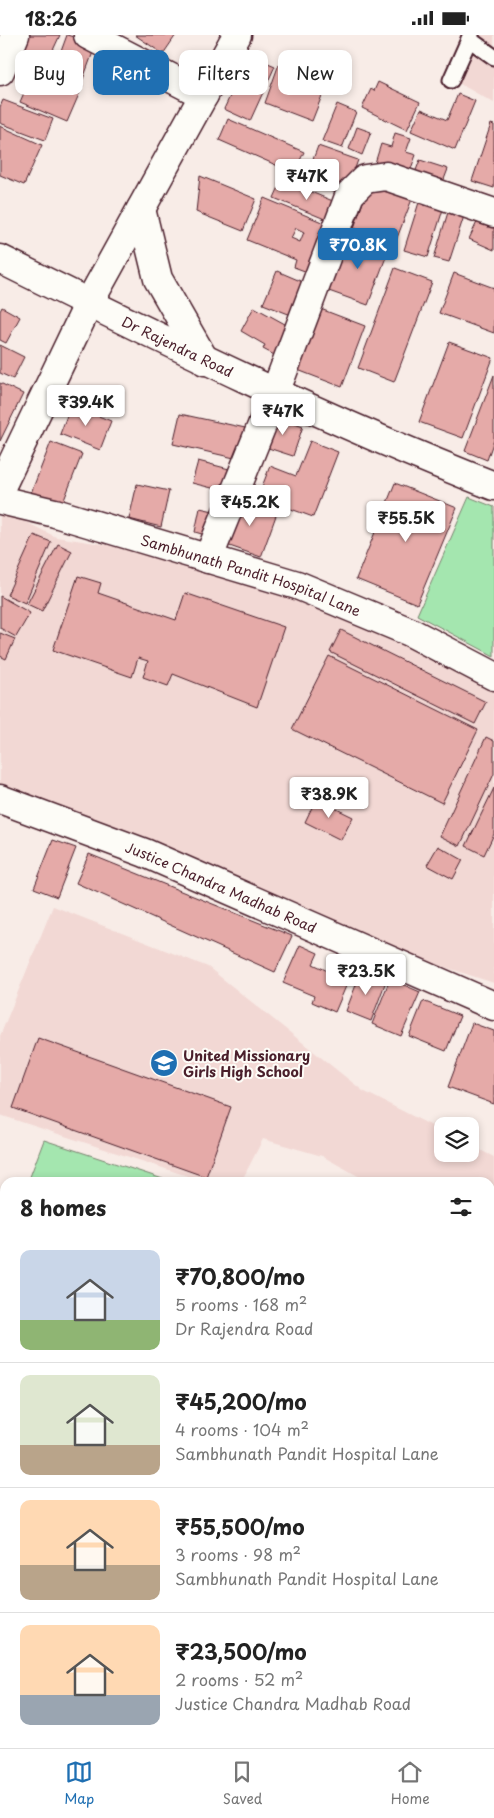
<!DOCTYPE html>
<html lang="en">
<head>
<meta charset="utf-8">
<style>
  :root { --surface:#fff; --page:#f6f6f6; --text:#222; --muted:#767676; --line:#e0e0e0; --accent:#1f6fb2 }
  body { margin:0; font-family:"Playpen Sans",sans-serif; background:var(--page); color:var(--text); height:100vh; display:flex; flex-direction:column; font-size:19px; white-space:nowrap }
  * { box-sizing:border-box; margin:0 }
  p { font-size:16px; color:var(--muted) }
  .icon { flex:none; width:28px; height:28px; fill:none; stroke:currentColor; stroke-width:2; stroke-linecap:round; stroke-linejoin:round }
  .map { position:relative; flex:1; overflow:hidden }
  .details { position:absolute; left:0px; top:1142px; width:495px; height:571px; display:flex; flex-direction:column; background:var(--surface); border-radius:15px 15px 0 0; box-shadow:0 2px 8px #0003 }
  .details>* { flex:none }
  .top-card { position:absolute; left:15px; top:15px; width:465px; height:45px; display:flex; gap:10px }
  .controls { position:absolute; left:434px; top:1082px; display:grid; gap:10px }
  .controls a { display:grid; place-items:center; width:45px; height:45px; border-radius:10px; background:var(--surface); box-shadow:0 2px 8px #0003; font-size:25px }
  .price { position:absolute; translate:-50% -42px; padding:0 11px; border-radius:5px; background:#fff; color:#222; font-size:16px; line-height:32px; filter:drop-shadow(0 1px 2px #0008) }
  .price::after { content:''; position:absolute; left:50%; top:30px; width:15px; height:11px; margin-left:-8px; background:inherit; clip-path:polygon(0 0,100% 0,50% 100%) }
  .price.current { background:var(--accent); color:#fff }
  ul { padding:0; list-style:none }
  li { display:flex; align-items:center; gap:15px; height:125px; padding:0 20px }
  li+li { border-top:1px solid var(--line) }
  li span { display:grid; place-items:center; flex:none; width:140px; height:100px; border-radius:10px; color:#555 }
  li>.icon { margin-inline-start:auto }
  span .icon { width:60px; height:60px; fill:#fffc; stroke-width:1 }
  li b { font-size:21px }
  h2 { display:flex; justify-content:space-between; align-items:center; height:60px; padding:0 20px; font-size:21px }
  .chip { padding:0 18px; border-radius:10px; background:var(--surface); box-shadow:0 2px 8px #0003; font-size:18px; line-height:45px }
  .chip.current { background:var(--accent); color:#fff }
  .status { display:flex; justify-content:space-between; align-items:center; height:35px; padding:0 25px; background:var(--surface); direction:ltr }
  .status svg { height:14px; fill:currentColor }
  .tab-bar { display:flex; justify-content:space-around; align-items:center; height:70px; border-top:1px solid var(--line); background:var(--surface); font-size:14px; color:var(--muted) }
  .tab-bar a { display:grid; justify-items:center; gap:2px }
  .tab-bar .current { color:var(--accent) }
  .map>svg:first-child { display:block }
  .built { fill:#f2d8d4 }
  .green { fill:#a4e6af; stroke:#77826d }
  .building { fill:#e5aaa8; stroke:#4a1f2b; fill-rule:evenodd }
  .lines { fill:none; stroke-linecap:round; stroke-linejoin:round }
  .lane-casing { stroke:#4a1f2b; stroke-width:19 }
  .street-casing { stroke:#4a1f2b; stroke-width:31 }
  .secondary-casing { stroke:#4a1f2b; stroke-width:31 }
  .primary-casing { stroke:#4a1f2b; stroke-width:31 }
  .lane { stroke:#fdfcf7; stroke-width:15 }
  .street { stroke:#fdfcf7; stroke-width:28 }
  .secondary { stroke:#fdfcf7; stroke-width:28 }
  .primary { stroke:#fbe180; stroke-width:28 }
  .labels { text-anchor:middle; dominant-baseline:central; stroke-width:4; stroke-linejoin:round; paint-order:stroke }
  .street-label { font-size:14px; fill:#4a1f2b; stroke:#fdfcf7 }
  .poi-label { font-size:14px; font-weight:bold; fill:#4a1f2b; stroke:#fdfcf7; text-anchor:start }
</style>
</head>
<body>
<div class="status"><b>18:26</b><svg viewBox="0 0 49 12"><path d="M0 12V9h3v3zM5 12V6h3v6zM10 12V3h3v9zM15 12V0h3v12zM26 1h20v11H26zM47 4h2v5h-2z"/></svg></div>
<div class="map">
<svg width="494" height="1713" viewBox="0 0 494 1713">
  <rect width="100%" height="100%" fill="#f8ece7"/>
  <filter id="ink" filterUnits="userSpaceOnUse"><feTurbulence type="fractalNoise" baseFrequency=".02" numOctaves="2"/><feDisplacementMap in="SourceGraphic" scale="10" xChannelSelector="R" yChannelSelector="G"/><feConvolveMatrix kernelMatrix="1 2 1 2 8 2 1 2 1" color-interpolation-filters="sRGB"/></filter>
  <g filter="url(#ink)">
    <g class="built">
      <path d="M478,0H494V68L451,44Z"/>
      <path d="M2,475L56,502L148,516L318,567L409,605L494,655V948L389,914L0,753V480Z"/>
      <path d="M53,871L208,932L363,1056L442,1096V1119H470V1110L494,1122V1216L490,1214V1148L369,1147L322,1121L263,1104L241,1147H206L0,1080V1001Z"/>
      <path d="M0,1495L5,1496V1709H336L335,1713H0Z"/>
    </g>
    <g class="green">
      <path d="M469,462L494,472V621L417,580Z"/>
      <path d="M44,1105L172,1147H28Z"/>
      <path d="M5,1212V1318L0,1316V1226Z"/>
      <path d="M5,1366V1475L0,1474V1391Z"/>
    </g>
    <g class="building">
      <path d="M22,0H60L48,26L17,11Z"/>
      <path d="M67,0L96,9L83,44L55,33Z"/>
      <path d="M135,0H176L163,19Z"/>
      <path d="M249,20L275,31L250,86L224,74Z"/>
      <path d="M279,29L327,48L312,86L265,68Z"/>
      <path d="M36,30L83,50L67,87L20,67Z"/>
      <path d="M378,47L420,67L407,95L362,73L371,54L374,56Z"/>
      <path d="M458,59L475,66L455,115L411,96L421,74L447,85Z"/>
      <path d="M3,65L53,84L45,105L0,88V72Z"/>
      <path d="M337,69L356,77L342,113L322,106Z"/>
      <path d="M228,84L304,117L294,138L219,105Z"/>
      <path d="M491,89L494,90V153L472,146Z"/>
      <path d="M0,91L42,110L24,150L0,140Z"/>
      <path d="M357,92L371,97L362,120L349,114Z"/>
      <path d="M395,98L411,103L406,117L416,120L409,139L375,128L381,109L391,112Z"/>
      <path d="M318,111L358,125L345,161L305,146Z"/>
      <path d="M420,125L448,134L443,147L415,138Z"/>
      <path d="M200,141L256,164L243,196L196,177Z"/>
      <path d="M282,145L340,169L332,187L274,163Z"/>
      <path d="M383,148L414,159L395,208L354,193L368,153Z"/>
      <path d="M421,161L445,168L428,222L404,215Z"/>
      <path d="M264,163L329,190L310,238L294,232L296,225L247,205ZM296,193L304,197L300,207L291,203Z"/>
      <path d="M449,174L465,178L449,227L434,223Z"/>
      <path d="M478,185L494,192V215L469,204Z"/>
      <path d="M348,199L389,214L368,270L326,255Z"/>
      <path d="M395,233L432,247L394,347L358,333Z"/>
      <path d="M277,236L305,248L291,280L263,269Z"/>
      <path d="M454,238L494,253V298L439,278Z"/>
      <path d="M2,272L20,282L6,308L0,305V276Z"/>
      <path d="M254,272L294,294L278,322L263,314L265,310L241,296Z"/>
      <path d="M318,273L365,291L342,352L295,334Z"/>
      <path d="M449,307L493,323L463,403L419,387Z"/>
      <path d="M0,310L24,322L13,344L0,338Z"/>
      <path d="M494,340V405L487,425L465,416Z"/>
      <path d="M0,348L23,359L0,406Z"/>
      <path d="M71,370L111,386L100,415L60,399Z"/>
      <path d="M180,379L250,394L243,425L173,409Z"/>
      <path d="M273,380L303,391L293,421L262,411Z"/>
      <path d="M310,406L338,417L313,482L258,462L270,431L296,441Z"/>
      <path d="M51,407L82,419L62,470L31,458Z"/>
      <path d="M198,426L237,436L232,458L192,448Z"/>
      <path d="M395,448L457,473L417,569L356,544Z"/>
      <path d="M137,449L169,456L161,492L129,484Z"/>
      <path d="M238,461L278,475L261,522L221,508Z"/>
      <path d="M200,473L218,477L212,502L195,497Z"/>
      <path d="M34,500L51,507L25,568L7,560Z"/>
      <path d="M58,509L72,516L42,576L27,569Z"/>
      <path d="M78,541L101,548L98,558L176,585L185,558L284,592L257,672L173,639L168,651L143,642L148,626L138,623L132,642L53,615Z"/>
      <path d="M0,561L30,578L16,602L0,593Z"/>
      <path d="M341,595L486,667L475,689L330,617Z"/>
      <path d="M0,598L15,604L6,624L0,621Z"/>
      <path d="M329,621L478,695L442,768L292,694Z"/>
      <path d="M486,702L494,706V739L460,811L440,801Z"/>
      <path d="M494,753V799L484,820L466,811Z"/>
      <path d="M316,764L353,782L341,805L305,787Z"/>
      <path d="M53,805L76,813L57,862L34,853Z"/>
      <path d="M438,811L463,825L453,844L427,830Z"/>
      <path d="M89,819L292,901L275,937L76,848Z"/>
      <path d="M300,910L318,918L313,929L332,938L338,923L355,930L335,977L312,967L314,961L283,948Z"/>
      <path d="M361,937L386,946L371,986L346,976Z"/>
      <path d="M390,944L420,957L401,1001L372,989Z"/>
      <path d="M423,966L460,981L446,1016L409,1001Z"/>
      <path d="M472,988L494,996V1069L448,1052Z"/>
      <path d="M38,1003L231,1072L206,1142L13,1073Z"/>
      <path d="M494,1449V1504L490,1503V1463Z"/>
      <path d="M490,1505L494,1506V1549L490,1548Z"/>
      <path d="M40,1709H66L64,1713H38Z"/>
      <path d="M87,1709H145L142,1713H91L86,1710Z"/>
      <path d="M196,1709H232L240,1713H193Z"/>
      <path d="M243,1709H282L291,1713H252Z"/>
      <path d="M411,1709H465L464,1712L460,1710L459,1713H410Z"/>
    </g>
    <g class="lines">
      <g class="lane-casing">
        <g id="lane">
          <path d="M469,4L494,22"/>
          <path d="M451,45L471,0"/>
          <path d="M0,1541L5,1543"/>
          <path d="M73,1713L74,1709"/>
        </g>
      </g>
      <g class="street-casing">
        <g id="street">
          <path d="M88,0L204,60"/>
          <path d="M0,36L15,0"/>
          <path d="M141,174L158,244L205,326"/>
          <path id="s1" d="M0,224C163,305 325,385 494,451"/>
          <path d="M0,454L89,268L237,0"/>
          <path id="s2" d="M0,465L55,478L297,550L410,597L494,641"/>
          <path d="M208,524L275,358L350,159L365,144L386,141L494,178"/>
          <path id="s3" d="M0,764L145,818L494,971"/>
        </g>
      </g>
      <g class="secondary-casing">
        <g id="secondary">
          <path d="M0,1497L5,1499"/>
          <path d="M490,1639H494"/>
        </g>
      </g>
      <g class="primary-casing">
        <g id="primary">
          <path d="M490,1220L494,1209"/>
          <path d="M490,1320L494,1308"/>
          <path d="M321,1713L323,1709"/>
          <path d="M365,1713L366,1709"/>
        </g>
      </g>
      <use href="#lane" class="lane"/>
      <use href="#street" class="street"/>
      <use href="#secondary" class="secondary"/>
      <use href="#primary" class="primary"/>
    </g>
  </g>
  <defs>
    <g id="school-disc" transform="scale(1.4375)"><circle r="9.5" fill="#1f6fb2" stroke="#fdfcf7"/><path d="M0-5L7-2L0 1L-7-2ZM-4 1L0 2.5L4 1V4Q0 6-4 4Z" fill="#fff"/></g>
  </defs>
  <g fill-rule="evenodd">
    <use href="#school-disc" x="164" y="1028"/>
  </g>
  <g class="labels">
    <g class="street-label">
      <text stroke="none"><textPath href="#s1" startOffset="198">Dr Rajendra Road</textPath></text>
      <text stroke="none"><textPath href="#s2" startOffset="262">Sambhunath Pandit Hospital Lane</textPath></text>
      <text stroke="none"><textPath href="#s3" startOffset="238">Justice Chandra Madhab Road</textPath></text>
    </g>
    <g class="poi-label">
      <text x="183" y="1020">United Missionary<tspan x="183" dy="16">Girls High School</tspan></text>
    </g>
  </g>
</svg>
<div class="controls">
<a><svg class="icon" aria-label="layers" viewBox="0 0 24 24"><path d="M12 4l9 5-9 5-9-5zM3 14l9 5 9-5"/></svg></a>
</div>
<b class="price" style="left:307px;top:166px">₹47K</b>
<b class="price current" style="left:358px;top:235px">₹70.8K</b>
<b class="price" style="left:86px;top:392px">₹39.4K</b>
<b class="price" style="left:283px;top:401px">₹47K</b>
<b class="price" style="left:250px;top:492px">₹45.2K</b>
<b class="price" style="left:406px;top:508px">₹55.5K</b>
<b class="price" style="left:329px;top:784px">₹38.9K</b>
<b class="price" style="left:366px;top:961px">₹23.5K</b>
<div class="top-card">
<a class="chip">Buy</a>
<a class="chip current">Rent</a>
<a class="chip">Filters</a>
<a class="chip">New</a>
</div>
<section class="details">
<h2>8 homes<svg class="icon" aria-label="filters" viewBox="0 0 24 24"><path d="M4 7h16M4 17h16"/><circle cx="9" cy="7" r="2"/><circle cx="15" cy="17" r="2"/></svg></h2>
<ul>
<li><span style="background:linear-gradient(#c9d6e8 70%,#8fb573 0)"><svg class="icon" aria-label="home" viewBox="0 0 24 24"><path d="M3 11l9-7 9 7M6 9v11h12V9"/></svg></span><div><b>₹70,800/mo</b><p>5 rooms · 168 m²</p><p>Dr Rajendra Road</p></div></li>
<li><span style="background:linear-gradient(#dfe7d0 70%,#b9a48a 0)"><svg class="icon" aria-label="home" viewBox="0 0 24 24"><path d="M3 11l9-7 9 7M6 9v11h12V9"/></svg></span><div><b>₹45,200/mo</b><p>4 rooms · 104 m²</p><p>Sambhunath Pandit Hospital Lane</p></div></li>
<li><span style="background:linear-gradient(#ffd9b3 65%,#b9a48a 0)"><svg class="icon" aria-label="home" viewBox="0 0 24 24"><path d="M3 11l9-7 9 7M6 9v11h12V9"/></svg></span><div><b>₹55,500/mo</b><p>3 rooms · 98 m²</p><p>Sambhunath Pandit Hospital Lane</p></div></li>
<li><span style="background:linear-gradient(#ffd9b3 70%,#9aa5b1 0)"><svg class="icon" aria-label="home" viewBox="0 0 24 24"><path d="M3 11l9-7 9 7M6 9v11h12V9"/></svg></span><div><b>₹23,500/mo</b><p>2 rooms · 52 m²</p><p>Justice Chandra Madhab Road</p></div></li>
</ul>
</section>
</div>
<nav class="tab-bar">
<a class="current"><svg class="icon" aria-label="map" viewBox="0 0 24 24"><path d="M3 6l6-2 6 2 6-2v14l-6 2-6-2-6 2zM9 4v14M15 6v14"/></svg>Map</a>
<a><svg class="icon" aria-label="saved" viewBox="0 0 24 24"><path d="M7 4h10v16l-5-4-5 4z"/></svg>Saved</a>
<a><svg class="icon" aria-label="home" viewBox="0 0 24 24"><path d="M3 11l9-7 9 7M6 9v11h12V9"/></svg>Home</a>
</nav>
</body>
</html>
